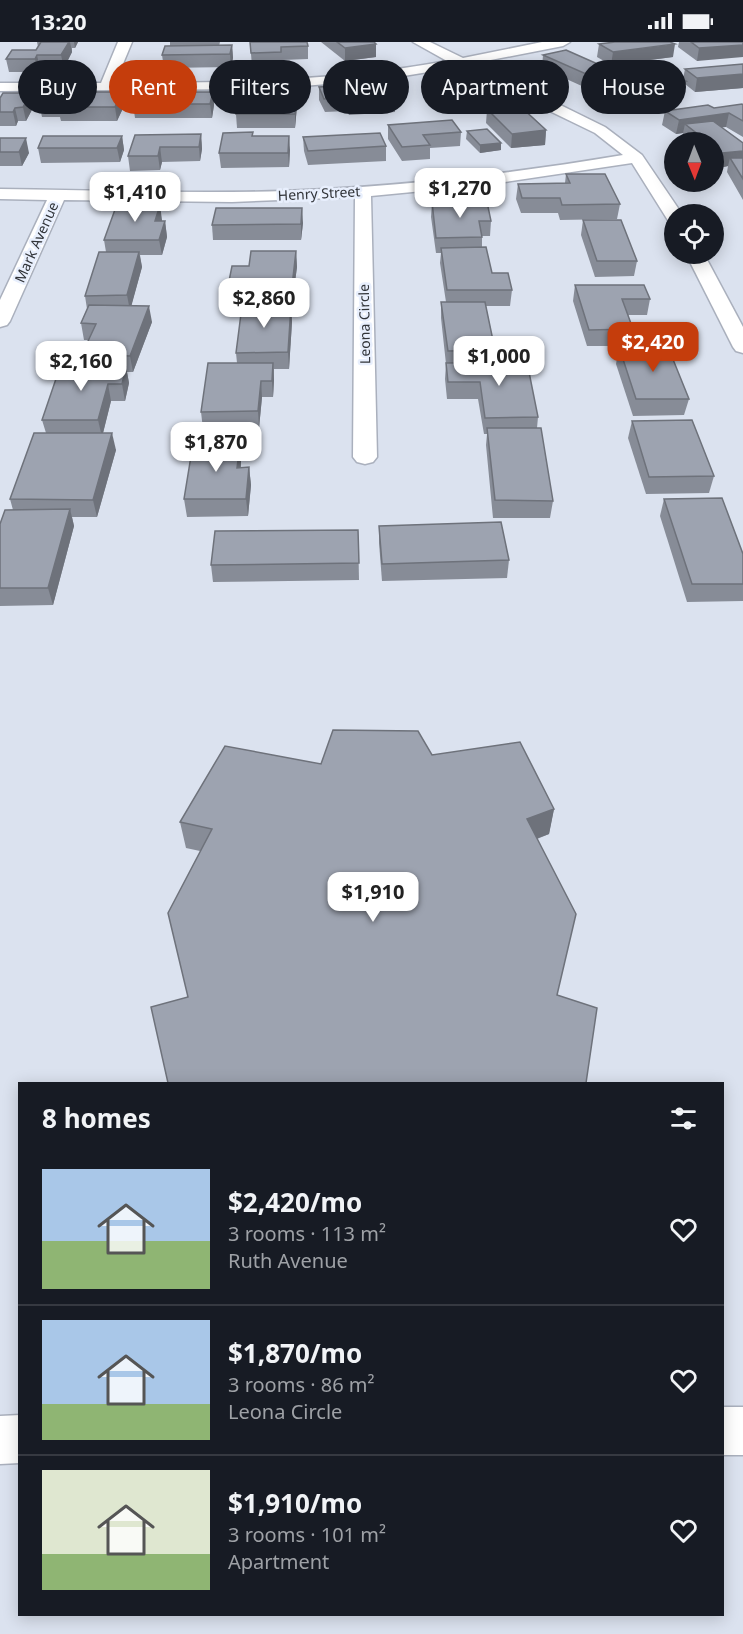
<!DOCTYPE html>
<html lang="en">
<head>
<meta charset="utf-8">
<style>
  :root { --surface:#171b24; --page:#242831; --text:#f1f3f6; --muted:#9ea1a6; --line:#363941; --accent:#c53d0c }
  body { margin:0; font-family:"Noto Sans",sans-serif; background:var(--page); color:var(--text); height:100vh; display:flex; flex-direction:column; font-size:22px; white-space:nowrap }
  * { box-sizing:border-box; margin:0 }
  p { font-size:20px; color:var(--muted) }
  .icon { flex:none; width:33px; height:33px; fill:none; stroke:currentColor; stroke-width:2; stroke-linecap:round; stroke-linejoin:round }
  .map { position:relative; flex:1; overflow:hidden }
  .details { position:absolute; left:18px; top:1040px; width:706px; height:534px; display:flex; flex-direction:column; background:var(--surface); border-radius:0px; box-shadow:0 3px 15px #0003 }
  .details>* { flex:none }
  .top-card { position:absolute; left:18px; top:18px; width:708px; height:54px; display:flex; gap:12px }
  .needle { width:39px; rotate:179deg }
  .tools { position:absolute; left:664px; top:90px; display:grid; gap:12px }
  .tools a { display:grid; place-items:center; width:60px; height:60px; border-radius:50%; background:var(--surface); box-shadow:0 3px 15px #0003; font-size:30px }
  .price { position:absolute; translate:-50% -51px; padding:0 14px; border-radius:12px; background:#fff; color:#222; font-size:20px; line-height:39px; filter:drop-shadow(0 2px 3px #0008) }
  .price::after { content:''; position:absolute; left:50%; top:36px; width:18px; height:14px; margin-left:-9px; background:inherit; clip-path:polygon(0 0,100% 0,50% 100%) }
  .price.current { background:var(--accent); color:#fff }
  ul { padding:0; list-style:none }
  li { display:flex; align-items:center; gap:18px; height:150px; padding:0 24px }
  li+li { border-top:2px solid var(--line) }
  li span { display:grid; place-items:center; flex:none; width:168px; height:120px; border-radius:0px; color:#555 }
  li>.icon { margin-inline-start:auto }
  span .icon { width:72px; height:72px; fill:#fffc; stroke-width:1 }
  li b { font-size:26px }
  h2 { display:flex; justify-content:space-between; align-items:center; height:72px; padding:0 24px; font-size:26px }
  .pill { padding:0 21px; border-radius:27px; background:var(--surface); box-shadow:0 3px 15px #0003; font-size:21px; line-height:54px }
  .pill.current { background:var(--accent); color:#fff }
  .status { display:flex; justify-content:space-between; align-items:center; height:42px; padding:0 30px; background:var(--surface); direction:ltr }
  .status svg { height:16px; fill:currentColor }
  .map>svg:first-child { display:block }
  .lines { fill:none; stroke-linecap:round; stroke-linejoin:round }
  .minor-casing { stroke:#aab0bd; stroke-width:3 }
  .minor { fill:#fff; fill-rule:evenodd }
  .wall { fill:#878c97 }
  .shaded-wall { fill:#6e727b }
  .building { fill:#9da3b0; stroke:#6e727b; stroke-width:1.5 }
  .labels { text-anchor:middle; dominant-baseline:central; stroke-width:5; stroke-linejoin:round; paint-order:stroke }
  .far-street-label { font-size:14px; fill:#313439; stroke:#e8effd }
</style>
</head>
<body>
<div class="status"><b>13:20</b><svg viewBox="0 0 49 12"><path d="M0 12V9h3v3zM5 12V6h3v6zM10 12V3h3v9zM15 12V0h3v12zM26 1h20v11H26zM47 4h2v5h-2z"/></svg></div>
<div class="map">
<svg width="743" height="1592" viewBox="0 0 743 1592">
  <rect width="100%" height="100%" fill="#dbe2ef"/>
  <g class="lines">
    <g class="minor-casing">
      <g id="minor">
        <path d="M118,0H132L115,41C227,41 338,39 447,19L413,0H430L463,16L542,0H570L563,4L475,21L605,85L642,113L682,172H675V181L669,180L632,121L485,143L371,154L377,415L373,420L365,422L357,420L353,415L355,155L232,160L64,158L10,279L7,283L0,285V258L47,158L0,157V147C94,148 189,152 283,149C397,145 510,132 623,113L595,91L459,25L379,38L264,47L0,49V41H101Z"/>
        <path d="M686,212H704L743,285V311L736,309L733,305Z"/>
        <rect x="723" y="1365" width="20" height="48"/>
        <path d="M20,1373V1421L0,1422V1374Z"/>
      </g>
    </g>
    <use href="#minor" class="minor"/>
  </g>
  <g class="wall">
    <path d="M37,0H78L75,6H72V10L64,26H40L38,30H9L6,17L36,8L38,5Z"/>
    <path d="M170,0H220L219,4L232,3L233,16L231,25L164,26L162,13L170,4Z"/>
    <path d="M250,0L308,4V17L282,18V23L252,24Z"/>
    <path d="M321,0H374L376,15L345,19Z"/>
    <path d="M679,0H743L697,19L678,5Z"/>
    <path d="M599,2L673,15L611,23L597,15Z"/>
    <path d="M543,13L607,40L584,45L542,26Z"/>
    <path d="M743,22V46L695,50L685,42L683,52L623,63L606,54L608,40L683,37L685,27Z"/>
    <path d="M430,37L493,53L492,67L546,88L545,103L511,106L486,81L487,68L463,72L429,50Z"/>
    <path d="M319,45L395,56V70L349,73L347,69L325,70L319,58Z"/>
    <path d="M45,50L124,64L117,79H61L60,75H42L39,61Z"/>
    <path d="M213,50L214,63L212,76H135L133,62Z"/>
    <path d="M297,50V64L295,86H237L236,72Z"/>
    <path d="M31,51L34,64L26,79H18L16,84H0V56Z"/>
    <path d="M743,63V95L726,85H721L743,101V158L727,130L728,124L719,126L714,122V100H687L682,96L683,91L676,92L662,83L665,69L714,66Z"/>
    <path d="M388,83L461,90L460,104L430,106V117L402,119L388,97Z"/>
    <path d="M467,89L501,101V108L480,111L466,97Z"/>
    <path d="M253,90V94L290,108L289,125L221,126L219,111Z"/>
    <path d="M201,92L202,107L200,119L162,120L160,128L130,129L128,114Z"/>
    <path d="M122,94L124,108L120,120L41,121L38,106Z"/>
    <path d="M303,95L386,104V119L308,123L304,109Z"/>
    <path d="M0,96L29,111L22,124H0Z"/>
    <path d="M566,132L620,162L617,177L560,178L558,171H521L516,157L518,142L565,141Z"/>
    <path d="M432,160L491,179L490,194H482V205L492,231L512,248L510,264H486L495,308L493,321L538,375L537,386L553,459L550,476H493L486,403L487,392H484L478,357H447L445,337L446,322L441,276V260H446L440,221L441,211H436L431,175Z"/>
    <path d="M162,178V179H165L167,195L162,213H140L142,225L131,264L152,280L133,330H127L129,341L125,359H111L103,391L116,408L97,475H72L74,484L53,563L0,564V482L13,468L10,457L46,391L42,378L85,325L82,312L89,298H84L81,281L87,267L85,254L106,210L104,198Z"/>
    <path d="M583,178L637,219L634,234L595,235L581,193Z"/>
    <path d="M303,181L301,198H213L212,183Z"/>
    <path d="M296,209L297,225L291,269L292,280L289,327H274V338L273,355H262L259,386L203,387L201,370L237,321L236,311L243,264L242,255H230L229,239L249,224Z"/>
    <path d="M575,243L650,257L647,273H628L633,287L630,304H587L573,259Z"/>
    <path d="M619,305L689,357L684,373L633,374L616,322Z"/>
    <path d="M632,379L714,434L709,451L646,452L628,396Z"/>
    <path d="M240,402L241,419V426L249,425L251,443L248,474L187,475L184,457Z"/>
    <path d="M664,457L743,542V559L687,560L660,474Z"/>
    <path d="M379,484L509,518L507,536L382,539L379,501Z"/>
    <path d="M358,488L359,538L213,540L211,523Z"/>
    <path d="M432,713L554,767L549,792L537,797L188,955L200,809L186,806L180,780L321,722Z"/>
  </g>
  <g class="shaded-wall">
    <path d="M69,0H70L72,10L64,26L61,13Z"/>
    <path d="M74,0H78L75,6Z"/>
    <path d="M376,2V15L345,19V6Z"/>
    <path d="M675,2L673,15L611,23L613,10Z"/>
    <path d="M232,3L233,16L231,25L230,12Z"/>
    <path d="M743,3V15L697,19L699,6Z"/>
    <path d="M37,13L40,26L38,30L35,17Z"/>
    <path d="M609,27L607,40L584,45L586,32Z"/>
    <path d="M743,32V46L695,50L697,36Z"/>
    <path d="M686,39L683,52L623,63L625,49Z"/>
    <path d="M121,50L124,64L117,79L115,65Z"/>
    <path d="M213,50L214,63L212,76L210,62Z"/>
    <path d="M297,50V64L295,86V72Z"/>
    <path d="M31,51L34,64L26,79L23,65Z"/>
    <path d="M493,53L492,67L463,72L464,58Z"/>
    <path d="M15,66L18,79L16,84L13,70Z"/>
    <path d="M729,71L726,85L694,89L685,82L683,91L676,92L679,78Z"/>
    <path d="M546,88L545,103L511,106L512,92Z"/>
    <path d="M201,92L202,107L200,119L199,105Z"/>
    <path d="M122,94L124,108L120,120L117,106Z"/>
    <path d="M289,94L290,108L289,125L288,111Z"/>
    <path d="M26,96L29,111L22,124L19,110Z"/>
    <path d="M501,101V108L480,111V103Z"/>
    <path d="M160,105L162,120L160,128L158,114Z"/>
    <path d="M743,109V123L730,116L728,124L719,126L722,111Z"/>
    <path d="M160,163L162,178L157,195L155,179Z"/>
    <path d="M302,166L303,181L301,198V182Z"/>
    <path d="M165,179L167,195L162,213L159,198Z"/>
    <path d="M296,209L297,225L291,269V253Z"/>
    <path d="M139,210L142,225L130,269L127,253Z"/>
    <path d="M149,264L152,280L133,330L130,314Z"/>
    <path d="M291,264L292,280L289,327L288,310Z"/>
    <path d="M273,321L274,338L273,355L272,339Z"/>
    <path d="M126,325L129,341L125,359L122,342Z"/>
    <path d="M261,339L262,355L259,386L258,369Z"/>
    <path d="M108,342L111,359L102,395L98,378Z"/>
    <path d="M112,391L116,408L97,475L93,458Z"/>
    <path d="M240,402L241,419L239,443L237,426Z"/>
    <path d="M249,425L251,443L248,474L246,457Z"/>
    <path d="M70,467L74,484L53,563L48,546Z"/>
    <path d="M554,767L549,792L522,802L527,777Z"/>
  </g>
  <g class="building">
    <path d="M41,0H69L61,13H37L35,17H6L12,8H36Z"/>
    <path d="M250,0H307L308,4L281,5V10L251,11Z"/>
    <path d="M337,0H374L376,2L345,6Z"/>
    <path d="M615,0H670L675,2L613,10L599,2Z"/>
    <path d="M691,0H743V3L699,6Z"/>
    <path d="M232,3L230,12L162,13L165,4Z"/>
    <path d="M566,8L609,27L586,32L543,13Z"/>
    <path d="M743,22V32L697,36L685,27Z"/>
    <path d="M669,30L686,39L625,49L608,40Z"/>
    <path d="M457,32L493,53L464,58L430,37Z"/>
    <path d="M386,41L395,56L348,59L346,55L324,57L319,45Z"/>
    <path d="M45,50H121L115,65H58L60,61H39Z"/>
    <path d="M137,50H213L210,62H133Z"/>
    <path d="M297,50L295,72H236L240,51Z"/>
    <path d="M3,51H31L23,65L15,66L13,70H0V56Z"/>
    <path d="M742,62L743,63V79L729,71L679,78L665,69L708,63L714,66Z"/>
    <path d="M520,64L546,88L512,92L487,67Z"/>
    <path d="M452,78L461,90L423,93L430,103L402,105L388,83Z"/>
    <path d="M713,79L743,101V109L722,111L714,105V100H708L685,82Z"/>
    <path d="M487,87L501,101L480,103L467,89Z"/>
    <path d="M253,90L252,94H289L288,111H219L223,91Z"/>
    <path d="M380,91L386,104L308,109L303,95Z"/>
    <path d="M201,92L199,105H160L158,114H128L135,93Z"/>
    <path d="M43,94H122L117,106H38Z"/>
    <path d="M0,96H26L19,110H0Z"/>
    <path d="M730,116H743V137Z"/>
    <path d="M566,132H605L620,162L562,163L560,156H522L518,142L570,141Z"/>
    <path d="M432,160H487L491,179H479L482,195L436,196Z"/>
    <path d="M117,162L160,163L155,179H165L159,198H104Z"/>
    <path d="M216,166H302L301,182L212,183Z"/>
    <path d="M583,178H621L637,219H597Z"/>
    <path d="M486,205L492,231H508L512,248H447L441,206Z"/>
    <path d="M251,209H296L291,253H242L245,239H229L232,224H249Z"/>
    <path d="M99,210H139L127,253L85,254Z"/>
    <path d="M575,243H644L650,257H622L633,287L589,288Z"/>
    <path d="M441,260H485L495,308L448,309Z"/>
    <path d="M89,263L149,264L130,314L82,312L96,282L81,281Z"/>
    <path d="M242,264H291L288,310L236,311Z"/>
    <path d="M619,305H668L689,357H636Z"/>
    <path d="M527,320L538,375L485,376L480,340H448L446,321Z"/>
    <path d="M208,321H273L272,339H261L258,369L201,370Z"/>
    <path d="M60,325H126L122,342H108L98,378H42Z"/>
    <path d="M692,378L714,434L649,435L632,379Z"/>
    <path d="M487,386H541L553,459L495,458Z"/>
    <path d="M34,391H112L93,458L10,457Z"/>
    <path d="M193,402H240L237,426L249,425L246,457H184Z"/>
    <path d="M722,456L743,512V542H692L664,457Z"/>
    <path d="M70,467L48,546H0V482L5,468Z"/>
    <path d="M501,480L509,518L382,522L379,484Z"/>
    <path d="M358,488L359,521L211,523L215,489Z"/>
    <path d="M333,688L418,689L432,713L520,700L554,767L527,777L576,872L557,953L597,966L586,1041H168L151,965L188,955L168,871L212,787L180,780L225,704L321,722Z"/>
  </g>
  <g class="labels">
    <g class="far-street-label">
      <text transform="translate(319 151) rotate(-3)">Henry Street</text>
      <text transform="translate(36 200) rotate(-66)">Mark Avenue</text>
      <text transform="translate(364 282) rotate(-91)">Leona Circle</text>
    </g>
  </g>
</svg>
<div class="tools">
<a><svg class="needle" viewBox="-14 -14 28 28"><path d="M0-13l5 13h-10z" fill="#e53935"/><path d="M0 13l5-13h-10z" fill="#9ea1a6"/></svg></a>
<a><svg class="icon" aria-label="locate" viewBox="0 0 24 24"><circle cx="12" cy="12" r="6"/><path d="M12 2v4M12 18v4M2 12h4M18 12h4"/></svg></a>
</div>
<b class="price" style="left:460px;top:177px">$1,270</b>
<b class="price" style="left:135px;top:181px">$1,410</b>
<b class="price" style="left:264px;top:287px">$2,860</b>
<b class="price current" style="left:653px;top:331px">$2,420</b>
<b class="price" style="left:499px;top:345px">$1,000</b>
<b class="price" style="left:81px;top:350px">$2,160</b>
<b class="price" style="left:216px;top:431px">$1,870</b>
<b class="price" style="left:373px;top:881px">$1,910</b>
<div class="top-card">
<a class="pill">Buy</a>
<a class="pill current">Rent</a>
<a class="pill">Filters</a>
<a class="pill">New</a>
<a class="pill">Apartment</a>
<a class="pill">House</a>
</div>
<section class="details">
<h2>8 homes<svg class="icon" aria-label="filters" viewBox="0 0 24 24"><path d="M4 7h16M4 17h16"/><circle cx="9" cy="7" r="2"/><circle cx="15" cy="17" r="2"/></svg></h2>
<ul>
<li><span style="background:linear-gradient(#a9c7e8 60%,#8fb573 0)"><svg class="icon" aria-label="home" viewBox="0 0 24 24"><path d="M3 11l9-7 9 7M6 9v11h12V9"/></svg></span><div><b>$2,420/mo</b><p>3 rooms · 113 m²</p><p>Ruth Avenue</p></div><svg class="icon" aria-label="heart" viewBox="0 0 24 24"><path d="M12 20l-8-8c-3-5 5-10 8-4 3-6 11-1 8 4z"/></svg></li>
<li><span style="background:linear-gradient(#a9c7e8 70%,#8fb573 0)"><svg class="icon" aria-label="home" viewBox="0 0 24 24"><path d="M3 11l9-7 9 7M6 9v11h12V9"/></svg></span><div><b>$1,870/mo</b><p>3 rooms · 86 m²</p><p>Leona Circle</p></div><svg class="icon" aria-label="heart" viewBox="0 0 24 24"><path d="M12 20l-8-8c-3-5 5-10 8-4 3-6 11-1 8 4z"/></svg></li>
<li><span style="background:linear-gradient(#dfe7d0 70%,#8fb573 0)"><svg class="icon" aria-label="home" viewBox="0 0 24 24"><path d="M3 11l9-7 9 7M6 9v11h12V9"/></svg></span><div><b>$1,910/mo</b><p>3 rooms · 101 m²</p><p>Apartment</p></div><svg class="icon" aria-label="heart" viewBox="0 0 24 24"><path d="M12 20l-8-8c-3-5 5-10 8-4 3-6 11-1 8 4z"/></svg></li>
</ul>
</section>
</div>
</body>
</html>
